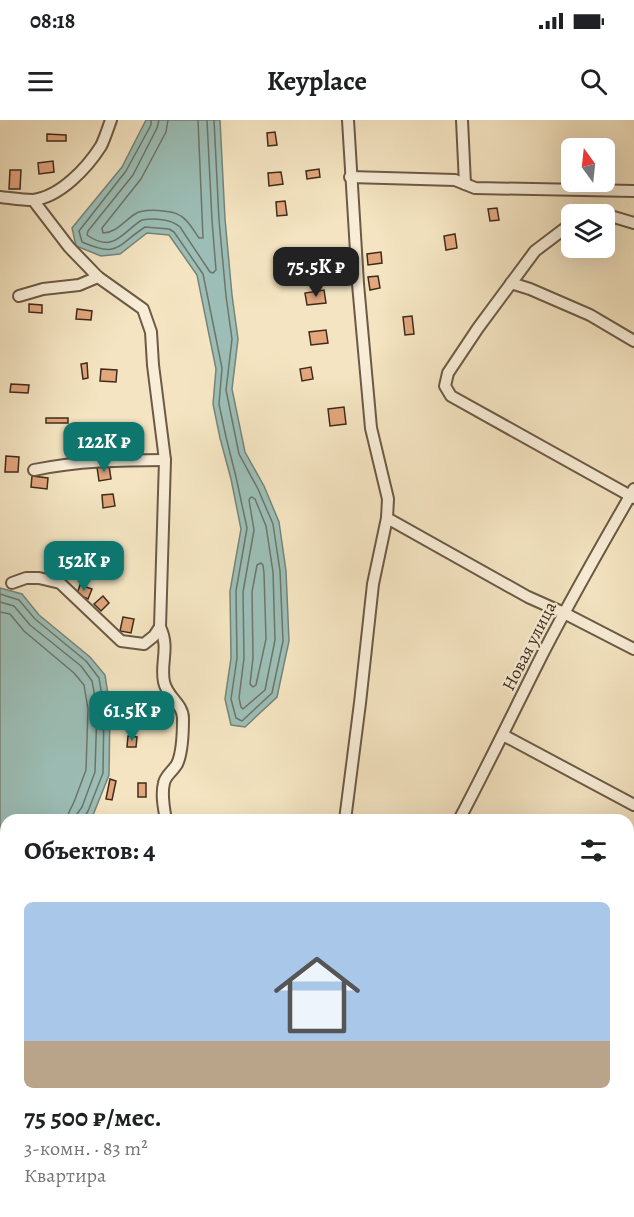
<!DOCTYPE html>
<html lang="ru">
<head>
<meta charset="utf-8">
<style>
  :root { --surface:#fff; --page:#f2f2f2; --text:#202124; --muted:#757577; --accent:#0f766e }
  body { margin:0; font-family:Alegreya,serif; background:var(--page); color:var(--text); height:100vh; display:flex; flex-direction:column; font-size:22px; white-space:nowrap }
  * { box-sizing:border-box; margin:0 }
  p { font-size:20px; color:var(--muted) }
  .icon { flex:none; width:33px; height:33px; fill:none; stroke:currentColor; stroke-width:2; stroke-linecap:round; stroke-linejoin:round }
  .map { position:relative; flex:1; overflow:hidden }
  .drawer { position:absolute; left:0px; top:694px; width:634px; height:404px; display:flex; flex-direction:column; background:var(--surface); border-radius:18px 18px 0 0; box-shadow:0 6px 24px #0002 }
  .drawer>* { flex:none }
  .needle { width:39px; rotate:345deg }
  .buttons { position:absolute; left:561px; top:18px; display:grid; gap:12px }
  .buttons a { display:grid; place-items:center; width:54px; height:54px; border-radius:9px; background:var(--surface); box-shadow:0 6px 24px #0002; font-size:30px }
  .price { position:absolute; translate:-50% -51px; padding:0 14px; border-radius:12px; background:var(--accent); color:#fff; font-size:20px; line-height:39px; filter:drop-shadow(0 2px 3px #0008) }
  .price::after { content:''; position:absolute; left:50%; top:36px; width:18px; height:14px; margin-left:-9px; background:inherit; clip-path:polygon(0 0,100% 0,50% 100%) }
  .price.selected { background:#222; color:#fff }
  ul { padding:0; list-style:none }
  li { display:grid; align-content:center; gap:12px; height:318px; padding:0 24px }
  li span { display:grid; place-items:center; height:186px; border-radius:9px; color:#555 }
  li>.icon { margin-inline-start:auto }
  span .icon { width:108px; height:108px; fill:#fffc; stroke-width:1 }
  li b { font-size:26px }
  h2 { display:flex; justify-content:space-between; align-items:center; height:72px; padding:0 24px; font-size:26px }
  .status { display:flex; justify-content:space-between; align-items:center; height:42px; padding:0 30px; background:var(--surface); direction:ltr }
  .status svg { height:16px; fill:currentColor }
  header { display:flex; justify-content:space-between; align-items:center; height:78px; padding:0 24px; background:var(--surface); font-size:27px; font-weight:700 }
  .map>svg:first-child { display:block }
  .water { fill:#9cbeb6; stroke:#768478; stroke-width:1.5 }
  .lines { fill:none; stroke-linecap:round; stroke-linejoin:round }
  .shore { stroke:#6d7569; stroke-width:1.5 }
  .river { stroke:#9cbeb6; stroke-width:18 }
  .building { fill:#e3a67d; stroke:#3e2c1c; stroke-width:1.5 }
  .minor-casing { stroke:#6c5a45; stroke-width:14 }
  .minor { stroke:#f8edd7; stroke-width:10 }
  .labels { text-anchor:middle; dominant-baseline:central; stroke-width:4.5; stroke-linejoin:round; paint-order:stroke }
  .street-label { font-size:18px; fill:#3e2c1c; stroke:#f8edd7 }
</style>
</head>
<body>
<div class="status"><b>08:18</b><svg viewBox="0 0 49 12"><path d="M0 12V9h3v3zM5 12V6h3v6zM10 12V3h3v9zM15 12V0h3v12zM26 1h20v11H26zM47 4h2v5h-2z"/></svg></div>
<header><svg class="icon" aria-label="menu" viewBox="0 0 24 24"><path d="M4 6h16M4 12h16M4 18h16"/></svg>Keyplace<svg class="icon" aria-label="search" viewBox="0 0 24 24"><circle cx="10" cy="10" r="6"/><path d="M15 15l6 6"/></svg></header>
<div class="map">
<svg width="634" height="1097" viewBox="0 0 634 1097">
  <rect width="100%" height="100%" fill="#f4e4c1"/>
  <filter id="stains"><feTurbulence type="fractalNoise" baseFrequency=".00333" numOctaves="4"/><feColorMatrix values="0 0 0 0 .2 0 0 0 0 .09 0 0 0 0 .02 0 0 0 .5 -.17"/></filter>
  <radialGradient id="worn" r=".72"><stop offset=".6" stop-color="#630" stop-opacity="0"/><stop offset="1" stop-color="#630" stop-opacity=".3"/></radialGradient>
  <g class="water">
    <path d="M146,0H220L225,99L232,175L238,219L232,269L245,332L264,366L279,402L286,451L289,521L277,577L245,607L231,605L225,579L231,538L230,471L241,409L231,359L220,318L213,284L216,249L197,155L169,115L147,113L120,134L101,136L76,126L72,108L122,47Z"/>
    <path d="M0,468L22,474L39,495L90,537L105,555L110,587L109,655L93,695L88,700H6V748L0,754Z"/>
  </g>
  <g class="lines">
    <g class="shore">
      <path d="M151,0V5L126,51L79,111L82,122C119,138 116,126 145,107L169,109L174,112L203,154L222,248L219,284L226,317L236,357L247,408L236,471L237,538L231,579L236,598L242,601L272,573L283,521L280,451L273,404L258,369L239,334L226,270L232,219L226,176L219,100L214,0"/>
      <path d="M159,0L157,8L133,55L88,111L87,115C114,134 122,112 142,100C154,98 171,99 180,107L210,152L213,153L216,150L212,100L207,0"/>
      <path d="M168,0L166,12L141,59L102,108L103,113C116,113 124,101 135,94C144,88 172,90 181,96C189,101 194,111 199,118H203L198,0"/>
      <path d="M252,377L255,379L266,406L273,452L275,520L265,570L243,589L241,587L239,578L244,538L243,472L254,410L249,380L250,378Z"/>
      <path d="M261,443L263,445L264,453L266,519L256,565L253,567L250,564L253,538L252,472L257,445Z"/>
      <path d="M0,474L19,480L35,499L86,541L99,558L104,588L103,653L88,691L85,696L84,700"/>
      <path d="M0,482L14,486L30,505L81,546L92,561L97,588L95,652L82,687L77,694V700"/>
      <path d="M0,492L10,494L24,511L74,553L84,565L88,589L86,650L74,682L69,692L68,700"/>
    </g>
    <g class="river">
      <path d="M628,1060L634,1053"/>
      <path d="M576,1097L584,1092"/>
    </g>
  </g>
  <g class="building">
    <path d="M275,12L277,25L268,26L267,13Z"/>
    <path d="M47,14L66,15V21H47Z"/>
    <path d="M53,41L54,52L39,54L38,43Z"/>
    <path d="M319,49L320,57L307,59L306,51Z"/>
    <path d="M10,50H21L20,69H9Z"/>
    <path d="M281,52L283,64L269,66L268,53Z"/>
    <path d="M285,81L287,95L277,96L276,82Z"/>
    <path d="M497,88L499,100L490,101L488,89Z"/>
    <path d="M455,114L457,128L446,130L444,116Z"/>
    <path d="M381,132L382,143L368,145L367,134Z"/>
    <path d="M378,156L380,168L370,170L368,157Z"/>
    <path d="M324,170L326,183L307,185L305,173Z"/>
    <path d="M29,184L42,185V193L29,192Z"/>
    <path d="M77,189L92,191L91,200L76,199Z"/>
    <path d="M412,196L414,214L405,215L403,197Z"/>
    <path d="M326,210L328,223L311,225L309,212Z"/>
    <path d="M87,243L88,258L83,259L81,244Z"/>
    <path d="M311,247L313,259L302,261L300,249Z"/>
    <path d="M101,249L117,250L116,262L100,261Z"/>
    <path d="M11,264L29,265L28,273L10,272Z"/>
    <path d="M344,287L346,304L330,306L328,289Z"/>
    <rect x="46" y="298" width="22" height="5"/>
    <path d="M77,310H89L88,322H76Z"/>
    <path d="M6,336L19,337L18,352H5Z"/>
    <path d="M109,346L111,359L99,361L97,347Z"/>
    <path d="M32,356L48,358L47,369L31,367Z"/>
    <path d="M113,374L115,386L103,388L102,375Z"/>
    <path d="M79,427L88,430L84,439L76,436Z"/>
    <path d="M80,465L92,469L88,479L77,474Z"/>
    <path d="M103,476L109,483L101,491L94,484Z"/>
    <path d="M123,497L134,499L131,513L120,511Z"/>
    <path d="M128,616L137,617L136,627H127Z"/>
    <path d="M110,659L116,661L112,680L106,679Z"/>
    <rect x="138" y="663" width="8" height="14"/>
  </g>
  <g class="lines">
    <g class="minor-casing">
      <g id="minor">
        <path d="M348,0L358,164L371,308L388,379L387,398L528,477L564,493L634,529"/>
        <path d="M462,0L465,64"/>
        <path d="M350,57L455,60L475,68L634,71"/>
        <path d="M0,77C10,78 22,80 33,80C60,77 87,48 101,26C105,18 108,8 111,0"/>
        <path d="M33,80L69,127L98,157L143,189L151,212L153,245L165,340L160,507C170,528 160,543 164,562C167,577 183,584 183,598C183,610 182,634 177,644C173,651 165,656 164,663C161,675 164,689 166,700"/>
        <path d="M604,96L607,95L634,103"/>
        <path d="M572,103L535,131L478,208L448,253L445,266L451,276L634,378"/>
        <path d="M511,163L530,169L590,195L634,221"/>
        <path d="M19,176L43,169L79,165L98,157"/>
        <path d="M34,350C77,341 121,340 165,340"/>
        <path d="M12,463L26,458H39L60,463L121,521L144,524L154,516L160,507"/>
        <path d="M503,615L634,685"/>
        <path d="M345,700L360,583L373,464L387,398"/>
        <path d="M459,700C486,649 511,597 537,545C567,485 601,427 634,369"/>
        <path d="M0,1077L6,1067"/>
        <path d="M175,1092L184,1097"/>
        <path d="M248,1097L251,1092"/>
        <path d="M496,1097L501,1092"/>
      </g>
    </g>
    <use href="#minor" class="minor"/>
  </g>
  <g class="labels">
    <g class="street-label">
      <text transform="translate(529 526) rotate(-63)">Новая улица</text>
    </g>
  </g>
  <rect width="100%" height="100%" filter="url(#stains)"/>
  <rect width="100%" height="100%" fill="url(#worn)"/>
</svg>
<div class="buttons">
<a><svg class="needle" viewBox="-14 -14 28 28"><path d="M0-13l5 13h-10z" fill="#e53935"/><path d="M0 13l5-13h-10z" fill="#757577"/></svg></a>
<a><svg class="icon" aria-label="layers" viewBox="0 0 24 24"><path d="M12 4l9 5-9 5-9-5zM3 14l9 5 9-5"/></svg></a>
</div>
<b class="price selected" style="left:316px;top:178px">75.5K ₽</b>
<b class="price" style="left:104px;top:353px">122K ₽</b>
<b class="price" style="left:84px;top:472px">152K ₽</b>
<b class="price" style="left:132px;top:622px">61.5K ₽</b>
<section class="drawer">
<h2>Объектов: 4<svg class="icon" aria-label="filters" viewBox="0 0 24 24"><path d="M4 7h16M4 17h16"/><circle cx="9" cy="7" r="2"/><circle cx="15" cy="17" r="2"/></svg></h2>
<ul>
<li><span style="background:linear-gradient(#a9c7e8 75%,#b9a48a 0)"><svg class="icon" aria-label="home" viewBox="0 0 24 24"><path d="M3 11l9-7 9 7M6 9v11h12V9"/></svg></span><div><b>75 500 ₽/мес.</b><p>3-комн. · 83 m²</p><p>Квартира</p></div></li>
</ul>
</section>
</div>
</body>
</html>
